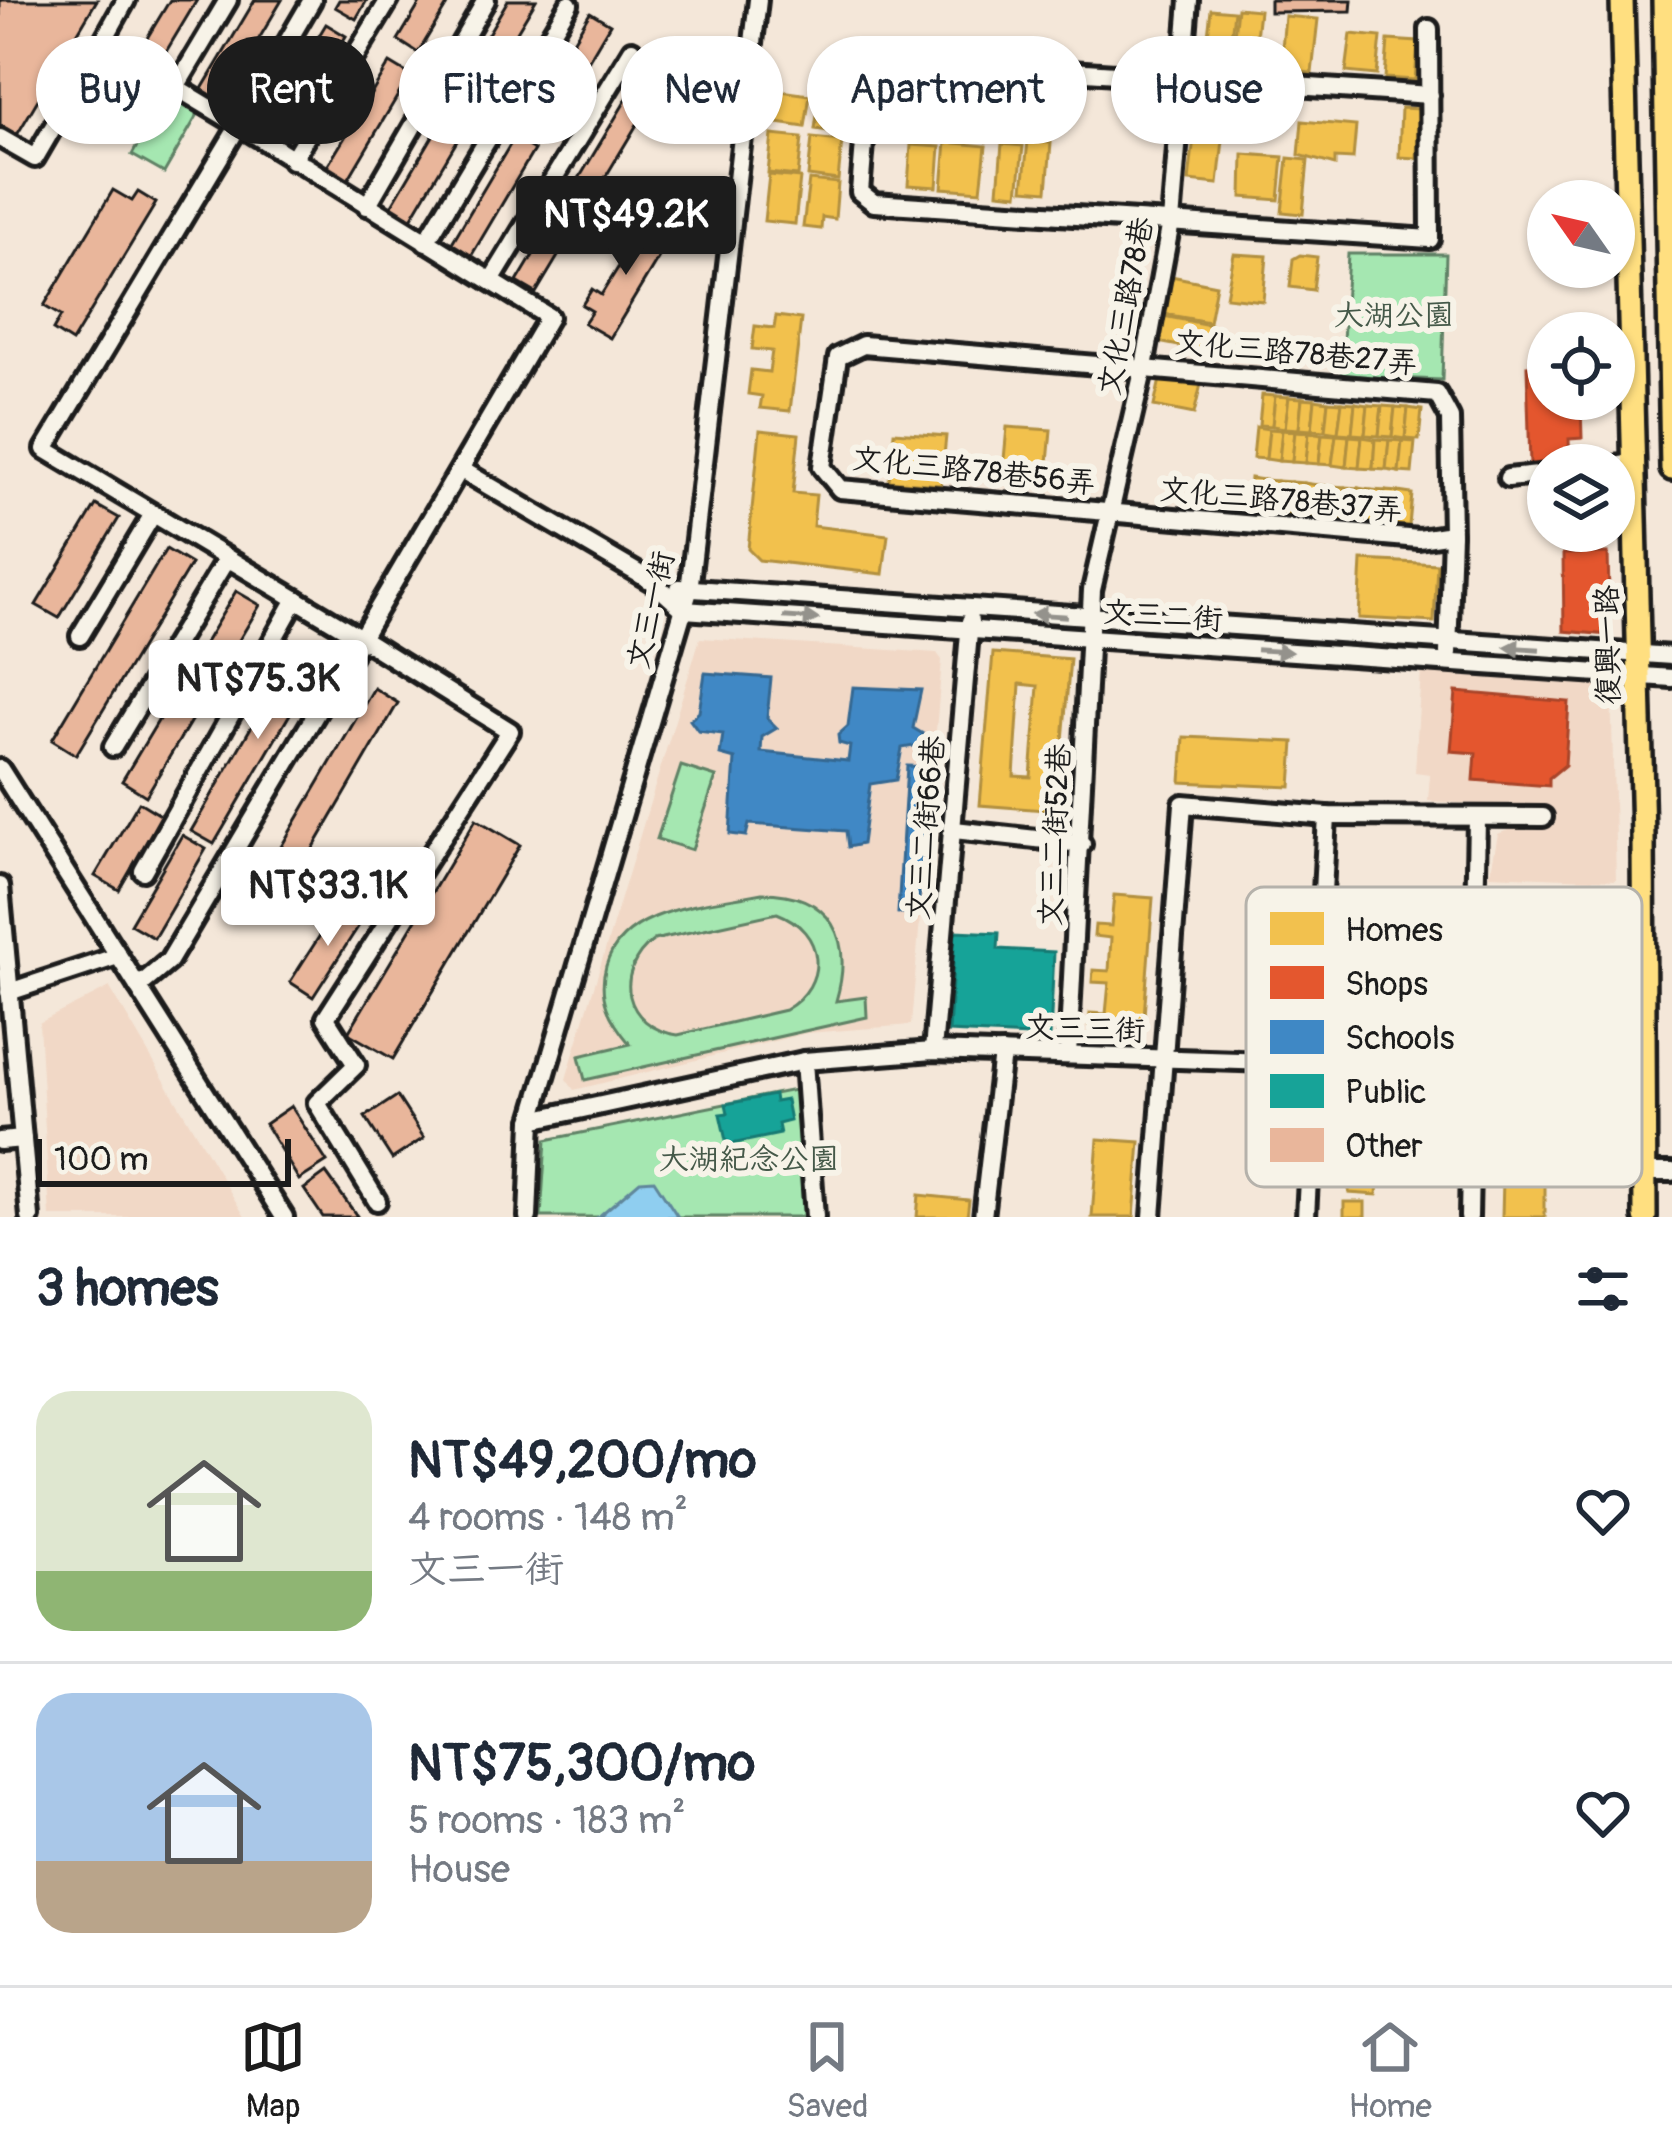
<!DOCTYPE html>
<html lang="en">
<head>
<meta charset="utf-8">
<style>
  :root { --surface:#fff; --page:#f6f6f7; --text:#1f2937; --muted:#747a83; --line:#e0e1e3; --accent:#1c1c1c }
  body { margin:0; font-family:Pangolin,"LXGW WenKai TC",sans-serif; background:var(--page); color:var(--text); height:100vh; display:flex; flex-direction:column; font-size:45px; white-space:nowrap }
  * { box-sizing:border-box; margin:0 }
  p { font-size:39px; color:var(--muted) }
  .icon { flex:none; width:66px; height:66px; fill:none; stroke:currentColor; stroke-width:2; stroke-linecap:round; stroke-linejoin:round }
  .map { position:relative; height:1217px; overflow:hidden }
  .details { display:flex; flex-direction:column; background:var(--surface); flex:1 }
  .details>* { flex:none }
  .guide { position:absolute; left:36px; top:36px; width:1602px; height:108px; display:flex; gap:24px }
  .needle { width:78px; rotate:304deg }
  .fabs { position:absolute; left:1527px; top:180px; display:grid; gap:24px }
  .fabs a { display:grid; place-items:center; width:108px; height:108px; border-radius:50%; background:var(--surface); box-shadow:0 3px 9px #0004; font-size:60px }
  .scale { position:absolute; left:36px; bottom:30px; width:255px; box-sizing:border-box; padding-left:12px; border:6px solid #1c1c1c; border-top:0; font-size:33px; line-height:42px; white-space:nowrap; color:#1c1c1c; -webkit-text-stroke:9px #f7f3e8; paint-order:stroke }
  .price { position:absolute; translate:-50% -102px; padding:0 27px; border-radius:12px; background:#fff; color:#222; font-size:39px; line-height:78px; filter:drop-shadow(0 3px 6px #0008) }
  .price::after { content:''; position:absolute; left:50%; top:72px; width:36px; height:27px; margin-left:-18px; background:inherit; clip-path:polygon(0 0,100% 0,50% 100%) }
  .price.active { background:var(--accent); color:#fff }
  ul { padding:0; list-style:none }
  li { display:flex; align-items:center; gap:36px; height:300px; padding:0 36px }
  li+li { border-top:3px solid var(--line) }
  li span { display:grid; place-items:center; flex:none; width:336px; height:240px; border-radius:36px; color:#555 }
  li>.icon { margin-inline-start:auto }
  span .icon { width:144px; height:144px; fill:#fffc; stroke-width:1 }
  li b { font-size:51px }
  h2 { display:flex; justify-content:space-between; align-items:center; height:144px; padding:0 36px; font-size:51px }
  .chip { padding:0 42px; border-radius:54px; background:var(--surface); box-shadow:0 3px 9px #0004; font-size:42px; line-height:108px }
  .chip.active { background:var(--accent); color:#fff }
  .menu { display:flex; justify-content:space-around; align-items:center; height:168px; border-top:3px solid var(--line); background:var(--surface); font-size:33px; color:var(--muted) }
  .menu a { display:grid; justify-items:center; gap:6px }
  .menu .active { color:var(--accent) }
  .map>svg:first-child { display:block }
  .built { fill:#f1d8c6 }
  .green { fill:#a5e7b1; stroke:#608266; stroke-width:3; fill-rule:evenodd }
  .water { fill:#8fcef0; stroke:#61879b; stroke-width:3 }
  .homes { fill:#f2c14e; stroke:#b2903f; stroke-width:3; fill-rule:evenodd }
  .shops { fill:#e4572e; stroke:#a84529; stroke-width:3 }
  .schools { fill:#3f88c5; stroke:#346892; stroke-width:3 }
  .public { fill:#17a398; stroke:#187a73; stroke-width:3 }
  .building { fill:#e9b69b; stroke:#1c1c1c; stroke-width:3 }
  .lines { fill:none; stroke-linecap:round; stroke-linejoin:round }
  .minor-casing { stroke:#1c1c1c; stroke-width:26 }
  .major-casing { stroke:#1c1c1c; stroke-width:30 }
  .minor { stroke:#f7f3e8; stroke-width:16 }
  .major { stroke:#ffdf80; stroke-width:21 }
  .oneway { fill:#94928c }
  .labels { text-anchor:middle; dominant-baseline:central; stroke-width:12; stroke-linejoin:round; paint-order:stroke }
  .street-label { font-size:30px; fill:#1c1c1c; stroke:#f7f3e8 }
  .park-label { font-size:30px; fill:#455949; stroke:#f7f3e8 }
  .key { fill:#f7f3e8; stroke:#b5b2ab; stroke-width:3 }
  .key-label { font-size:33px; fill:#1c1c1c }
</style>
</head>
<body>
<div class="map">
<svg width="1672" height="1217" viewBox="0 0 1672 1217">
  <rect width="100%" height="100%" fill="#f4e7d9"/>
  <filter id="ink" filterUnits="userSpaceOnUse"><feTurbulence type="fractalNoise" baseFrequency=".00833" numOctaves="2"/><feDisplacementMap in="SourceGraphic" scale="24" xChannelSelector="R" yChannelSelector="G"/><feConvolveMatrix kernelMatrix="1 2 1 2 8 2 1 2 1" color-interpolation-filters="sRGB"/></filter>
  <g filter="url(#ink)">
    <g class="built">
      <path d="M700,638L937,653L942,660L911,1025L807,1033L574,1090L566,1079Z"/>
      <path d="M1421,670L1611,683L1616,880L1490,875L1498,834L1513,828L1548,829L1550,809L1428,801L1430,774L1415,772Z"/>
      <path d="M110,987V988L245,1217H50L39,1023Z"/>
    </g>
    <g class="green">
      <path d="M99,59L132,77L98,136L65,118Z"/>
      <path d="M165,96L198,114L164,173L132,155Z"/>
      <path d="M1348,254H1446L1442,380L1341,376Z"/>
      <path d="M681,766L716,777L692,850L657,839Z"/>
      <path d="M762,893C832,893 854,939 836,1001L866,997L867,1017L585,1080L579,1056L630,1044C610,1020 597,998 606,966C623,906 711,904 762,893ZM777,913C825,931 830,984 785,1010L678,1035C624,1027 612,972 654,940Z"/>
      <path d="M804,1088L810,1217H541L546,1140Z"/>
    </g>
    <path class="water" d="M640,1181L654,1180L678,1217H598Z"/>
    <g class="homes">
      <path d="M1237,8L1259,10L1253,65L1231,63Z"/>
      <path d="M1211,9L1234,11L1228,64L1205,62Z"/>
      <path d="M1285,16L1318,19L1312,73L1280,70Z"/>
      <path d="M1351,34L1381,37L1377,75L1346,72Z"/>
      <path d="M1388,40L1418,42L1415,80L1385,78Z"/>
      <path d="M983,86L1006,88L1001,135L978,133Z"/>
      <path d="M781,91L810,95L805,127L777,123Z"/>
      <path d="M1200,92L1228,96L1223,140L1194,137Z"/>
      <path d="M820,94L847,98L842,133L815,129Z"/>
      <path d="M1401,108L1419,109L1417,158L1399,157Z"/>
      <path d="M1302,121L1356,126L1353,159L1335,158V165L1299,155Z"/>
      <path d="M772,135L802,138L798,176L768,173Z"/>
      <path d="M1194,137L1223,140L1218,184L1189,181Z"/>
      <path d="M812,138L842,141L838,180L808,176Z"/>
      <path d="M1028,141L1051,143L1047,191L1023,189Z"/>
      <path d="M946,142L986,146L981,191L942,188Z"/>
      <path d="M1002,144L1023,146L1018,194L998,192Z"/>
      <path d="M911,145L940,147L937,187L908,185Z"/>
      <path d="M1243,154L1283,157L1279,200L1242,197Z"/>
      <path d="M1288,158L1308,160L1303,214L1282,212Z"/>
      <path d="M769,175L800,178L795,224L764,221Z"/>
      <path d="M809,180L838,183L835,219L822,217L821,229L803,227Z"/>
      <path d="M1234,254L1267,256L1263,301L1226,297Z"/>
      <path d="M1300,255L1317,257L1313,290L1290,287L1293,259Z"/>
      <path d="M1166,275L1216,285L1209,322L1158,313Z"/>
      <path d="M1158,315L1210,325L1205,351L1153,341Z"/>
      <path d="M776,316L801,319L790,411L760,408L762,396L748,394L751,370L769,372L772,351L752,349L755,326L774,328Z"/>
      <path d="M1161,375L1201,384L1194,414L1154,406Z"/>
      <path d="M1262,395L1275,396L1272,426L1259,425Z"/>
      <path d="M1275,396L1289,397L1285,428L1272,426Z"/>
      <path d="M1289,397L1302,398L1299,429L1285,428Z"/>
      <path d="M1302,398L1315,399L1312,430L1299,429Z"/>
      <path d="M1315,399L1328,401L1325,431L1312,430Z"/>
      <path d="M1328,401L1342,402L1338,433L1325,431Z"/>
      <path d="M1342,402L1355,403L1352,434L1338,433Z"/>
      <path d="M1355,403L1368,405L1365,435L1352,434Z"/>
      <path d="M1368,405L1382,406L1379,436L1365,435Z"/>
      <path d="M1382,406L1395,407L1392,437L1379,436Z"/>
      <path d="M1395,407L1408,408L1405,439L1392,437Z"/>
      <path d="M1408,408L1422,410L1419,440L1405,439Z"/>
      <path d="M1007,427L1051,430L1046,485L1002,481Z"/>
      <path d="M1256,427L1269,429L1266,459L1253,458Z"/>
      <path d="M1269,429L1282,430L1279,461L1266,459Z"/>
      <path d="M760,430L799,434L793,493L816,495L813,526L888,535L883,574L759,560L748,549Z"/>
      <path d="M1282,430L1295,431L1292,462L1279,461Z"/>
      <path d="M1295,431L1309,432L1306,463L1292,462Z"/>
      <path d="M894,432L946,436L941,485L889,481Z"/>
      <path d="M1309,432L1322,434L1319,464L1306,463Z"/>
      <path d="M1322,434L1336,435L1332,465L1319,464Z"/>
      <path d="M1336,435L1349,436L1346,467L1332,465Z"/>
      <path d="M1349,436L1362,437L1359,468L1346,467Z"/>
      <path d="M1362,437L1375,439L1373,469L1359,468Z"/>
      <path d="M1375,439L1389,440L1386,470L1373,469Z"/>
      <path d="M1389,440L1402,441L1399,472L1386,470Z"/>
      <path d="M1402,441L1415,442L1412,473L1399,472Z"/>
      <path d="M1250,478L1264,480L1261,512L1247,511Z"/>
      <path d="M1264,480L1277,481L1274,514L1261,512Z"/>
      <path d="M1277,481L1291,482L1288,515L1274,514Z"/>
      <path d="M1291,482L1304,483L1301,516L1288,515Z"/>
      <path d="M1304,483L1318,485L1314,518L1301,516Z"/>
      <path d="M1318,485L1331,486L1328,519L1314,518Z"/>
      <path d="M1331,486L1345,487L1341,520L1328,519Z"/>
      <path d="M1345,487L1358,488L1355,521L1341,520Z"/>
      <path d="M1358,488L1371,490L1368,523L1355,521Z"/>
      <path d="M1371,490L1385,491L1382,524L1368,523Z"/>
      <path d="M1385,491L1398,492L1395,525L1382,524Z"/>
      <path d="M1398,492L1412,494L1409,526L1395,525Z"/>
      <path d="M1362,560L1437,564L1434,622L1359,618Z"/>
      <path d="M993,653L1070,659L1057,811L980,805ZM1020,684L1038,686L1031,777L1014,776Z"/>
      <path d="M1184,737L1294,742L1291,787L1181,782Z"/>
      <path d="M1114,895L1153,898L1143,1029L1089,1025L1090,1013L1106,1014L1109,983L1092,982L1093,970L1109,971L1111,938L1094,936L1095,925L1111,926Z"/>
      <path d="M1098,1139L1140,1142L1134,1217H1092Z"/>
      <path d="M1351,1147L1380,1148L1377,1195L1349,1193Z"/>
      <path d="M1503,1179L1545,1180V1217H1502Z"/>
      <path d="M919,1195L969,1200L967,1217H917Z"/>
      <rect x="1344" y="1202" width="21" height="15"/>
    </g>
    <g class="shops">
      <path d="M1548,365V399L1552,407L1581,406L1582,438L1569,439L1570,464L1530,465L1527,366Z"/>
      <path d="M1608,553L1610,635L1564,631L1563,554Z"/>
      <path d="M1456,692L1569,702L1565,765L1549,778V786L1474,780L1476,753L1451,751Z"/>
    </g>
    <g class="schools">
      <path d="M705,673L771,678L767,718L777,728L762,737L761,752L848,761L850,746L839,743L838,735L848,726L853,687L921,690L913,728L923,734L920,745L902,748L896,780L870,784L862,844L848,847L846,831L749,824L746,836L730,834L735,759L720,755L723,734L698,731L690,720L699,712Z"/>
      <path d="M907,766L928,767L918,915L898,913Z"/>
    </g>
    <g class="public">
      <path d="M955,931L999,933L998,949L1054,952L1050,1037L949,1032Z"/>
      <path d="M774,1095L775,1102L786,1100L790,1121L778,1124L780,1134L727,1145L720,1114L728,1113L726,1104Z"/>
    </g>
    <g class="building">
      <path d="M0,0H97L17,135L0,125Z"/>
      <path d="M170,0H197L155,70L135,58Z"/>
      <path d="M255,0H282L219,106L199,94Z"/>
      <path d="M339,0H367L356,19L335,7Z"/>
      <path d="M422,0H450L418,53L398,40Z"/>
      <path d="M508,0H536L482,90L462,78Z"/>
      <path d="M1270,0H1352L1351,11L1270,12Z"/>
      <path d="M590,12L610,24L546,132L526,120Z"/>
      <path d="M326,24L346,36L281,144L261,132Z"/>
      <path d="M390,63L410,75L346,183L325,170Z"/>
      <path d="M638,80L657,91L536,293L517,282Z"/>
      <path d="M453,102L473,114L409,222L389,210Z"/>
      <path d="M514,138L534,150L470,258L450,246Z"/>
      <path d="M113,190L132,201L138,192L156,203L72,342L53,330L61,316L44,306Z"/>
      <path d="M644,221L671,237L610,338L584,323L592,311L582,305L592,289L601,295L626,255L614,248L627,227L637,233Z"/>
      <path d="M96,505L119,518L59,618L36,605Z"/>
      <path d="M166,549L191,564L76,755L52,740Z"/>
      <path d="M236,591L260,605L146,796L122,781Z"/>
      <path d="M301,641L325,654L214,844L191,831Z"/>
      <path d="M374,688L398,703L289,890L264,876Z"/>
      <path d="M139,802L162,816L119,890L95,876Z"/>
      <path d="M476,819L520,845L393,1059L348,1033Z"/>
      <path d="M182,835L206,849L154,938L130,924Z"/>
      <path d="M342,901L365,916L313,997L290,982Z"/>
      <path d="M397,1096L424,1138L392,1159L365,1117Z"/>
      <path d="M291,1106L327,1162L299,1180L265,1124Z"/>
      <path d="M326,1173L357,1216L356,1217H323L304,1189Z"/>
    </g>
    <g class="lines">
      <g class="minor-casing">
        <g id="minor">
          <path d="M1429,29L1430,239L874,203L860,192L870,69L892,59L1430,95"/>
          <path d="M102,43L126,0"/>
          <path d="M176,87L228,0"/>
          <path d="M0,138L35,158L102,43L239,125L312,0"/>
          <path d="M292,160L389,0"/>
          <path d="M367,206L486,0"/>
          <path d="M426,242L569,4"/>
          <path d="M491,281L632,50"/>
          <path d="M863,345L1437,394L1450,418L1452,534L1419,539L840,489L822,467L838,357Z"/>
          <path d="M1614,466L1634,463"/>
          <path d="M460,469L361,638L45,449L239,125L549,317L460,469L653,582L684,610L1672,678"/>
          <path d="M1508,478L1548,474"/>
          <path d="M679,588L1672,656"/>
          <path d="M80,636L153,514"/>
          <path d="M1448,653L1452,534"/>
          <path d="M113,747L227,558"/>
          <path d="M0,769L284,1217"/>
          <path d="M954,830L1082,844"/>
          <path d="M143,871L296,599"/>
          <path d="M0,886L30,1217"/>
          <path d="M138,987L169,961L361,638L510,731L326,1018L356,1065L317,1103L377,1201"/>
          <path d="M9,992L118,956"/>
          <path d="M933,1051L970,621"/>
          <path d="M1068,1055L1092,590L1144,367L1171,222L1189,0"/>
          <path d="M804,1061L815,1217"/>
          <path d="M532,1120L804,1061L933,1051L1642,1074"/>
          <path d="M0,1141L23,1139"/>
          <path d="M1644,1172H1672"/>
          <path d="M528,1217L532,1120L689,591L758,0"/>
          <path d="M983,1217L1002,1053"/>
          <path d="M1152,1217L1183,804L1327,816L1543,817"/>
          <path d="M1306,1217L1327,816"/>
          <path d="M1469,1217L1477,820"/>
        </g>
      </g>
      <g class="major-casing">
        <g id="major">
          <path d="M1622,0L1643,837L1645,1217"/>
          <path d="M1664,0L1672,469"/>
        </g>
      </g>
      <use href="#minor" class="minor"/>
      <use href="#major" class="major"/>
    </g>
    <defs><path id="oneway-solid" d="M-6-.8H1V-3.2L6.5 0L1 3.2V.8H-6Z" transform="scale(3)"/></defs>
    <g class="oneway">
      <use href="#oneway-solid" transform="translate(1049 615) rotate(-176)"/>
      <use href="#oneway-solid" transform="translate(801 618) rotate(4)"/>
      <use href="#oneway-solid" transform="translate(1522 648) rotate(-176)"/>
      <use href="#oneway-solid" transform="translate(1274 651) rotate(4)"/>
    </g>
  </g>
  <g class="labels">
    <g class="street-label">
      <text transform="translate(1126 306) rotate(-79)">文化三路78巷</text>
      <text transform="translate(1296 353) rotate(5)">文化三路78巷27弄</text>
      <text transform="translate(974 471) rotate(6)">文化三路78巷56弄</text>
      <text transform="translate(1281 500) rotate(5)">文化三路78巷37弄</text>
      <text transform="translate(651 610) rotate(-77)">文三一街</text>
      <text transform="translate(1163 616) rotate(4)">文三二街</text>
      <text transform="translate(1608 645) rotate(-91)">復興一路</text>
      <text transform="translate(926 828) rotate(-85)">文三二街66巷</text>
      <text transform="translate(1055 835) rotate(-87)">文三二街52巷</text>
      <text transform="translate(1085 1029) rotate(2)">文三三街</text>
    </g>
    <g class="park-label">
      <text x="1394" y="315">大湖公園</text>
      <text x="749" y="1159">大湖紀念公園</text>
    </g>
  </g>
  <rect x="1246" y="887" width="396" height="300" rx="18" class="key"/>
  <rect x="1270" y="912" width="54" height="33" fill="#f2c14e"/>
  <rect x="1270" y="966" width="54" height="33" fill="#e4572e"/>
  <rect x="1270" y="1020" width="54" height="34" fill="#3f88c5"/>
  <rect x="1270" y="1074" width="54" height="34" fill="#17a398"/>
  <rect x="1270" y="1128" width="54" height="34" fill="#e9b69b"/>
  <g class="key-label">
    <text x="1345" y="941">Homes</text>
    <text x="1345" y="995">Shops</text>
    <text x="1345" y="1049">Schools</text>
    <text x="1345" y="1103">Public</text>
    <text x="1345" y="1157">Other</text>
  </g>
</svg>
<div class="fabs">
<a><svg class="needle" viewBox="-14 -14 28 28"><path d="M0-13l5 13h-10z" fill="#e53935"/><path d="M0 13l5-13h-10z" fill="#747a83"/></svg></a>
<a><svg class="icon" aria-label="locate" viewBox="0 0 24 24"><circle cx="12" cy="12" r="6"/><path d="M12 2v4M12 18v4M2 12h4M18 12h4"/></svg></a>
<a><svg class="icon" aria-label="layers" viewBox="0 0 24 24"><path d="M12 4l9 5-9 5-9-5zM3 14l9 5 9-5"/></svg></a>
</div>
<div class="scale">100 m</div>
<b class="price active" style="left:626px;top:278px">NT$49.2K</b>
<b class="price" style="left:258px;top:742px">NT$75.3K</b>
<b class="price" style="left:328px;top:949px">NT$33.1K</b>
<div class="guide">
<a class="chip">Buy</a>
<a class="chip active">Rent</a>
<a class="chip">Filters</a>
<a class="chip">New</a>
<a class="chip">Apartment</a>
<a class="chip">House</a>
</div>
</div>
<section class="details">
<h2>3 homes<svg class="icon" aria-label="filters" viewBox="0 0 24 24"><path d="M4 7h16M4 17h16"/><circle cx="9" cy="7" r="2"/><circle cx="15" cy="17" r="2"/></svg></h2>
<ul>
<li><span style="background:linear-gradient(#dfe7d0 75%,#8fb573 0)"><svg class="icon" aria-label="home" viewBox="0 0 24 24"><path d="M3 11l9-7 9 7M6 9v11h12V9"/></svg></span><div><b>NT$49,200/mo</b><p>4 rooms · 148 m²</p><p>文三一街</p></div><svg class="icon" aria-label="heart" viewBox="0 0 24 24"><path d="M12 20l-8-8c-3-5 5-10 8-4 3-6 11-1 8 4z"/></svg></li>
<li><span style="background:linear-gradient(#a9c7e8 70%,#b9a48a 0)"><svg class="icon" aria-label="home" viewBox="0 0 24 24"><path d="M3 11l9-7 9 7M6 9v11h12V9"/></svg></span><div><b>NT$75,300/mo</b><p>5 rooms · 183 m²</p><p>House</p></div><svg class="icon" aria-label="heart" viewBox="0 0 24 24"><path d="M12 20l-8-8c-3-5 5-10 8-4 3-6 11-1 8 4z"/></svg></li>
</ul>
</section>
<nav class="menu">
<a class="active"><svg class="icon" aria-label="map" viewBox="0 0 24 24"><path d="M3 6l6-2 6 2 6-2v14l-6 2-6-2-6 2zM9 4v14M15 6v14"/></svg>Map</a>
<a><svg class="icon" aria-label="saved" viewBox="0 0 24 24"><path d="M7 4h10v16l-5-4-5 4z"/></svg>Saved</a>
<a><svg class="icon" aria-label="home" viewBox="0 0 24 24"><path d="M3 11l9-7 9 7M6 9v11h12V9"/></svg>Home</a>
</nav>
</body>
</html>
